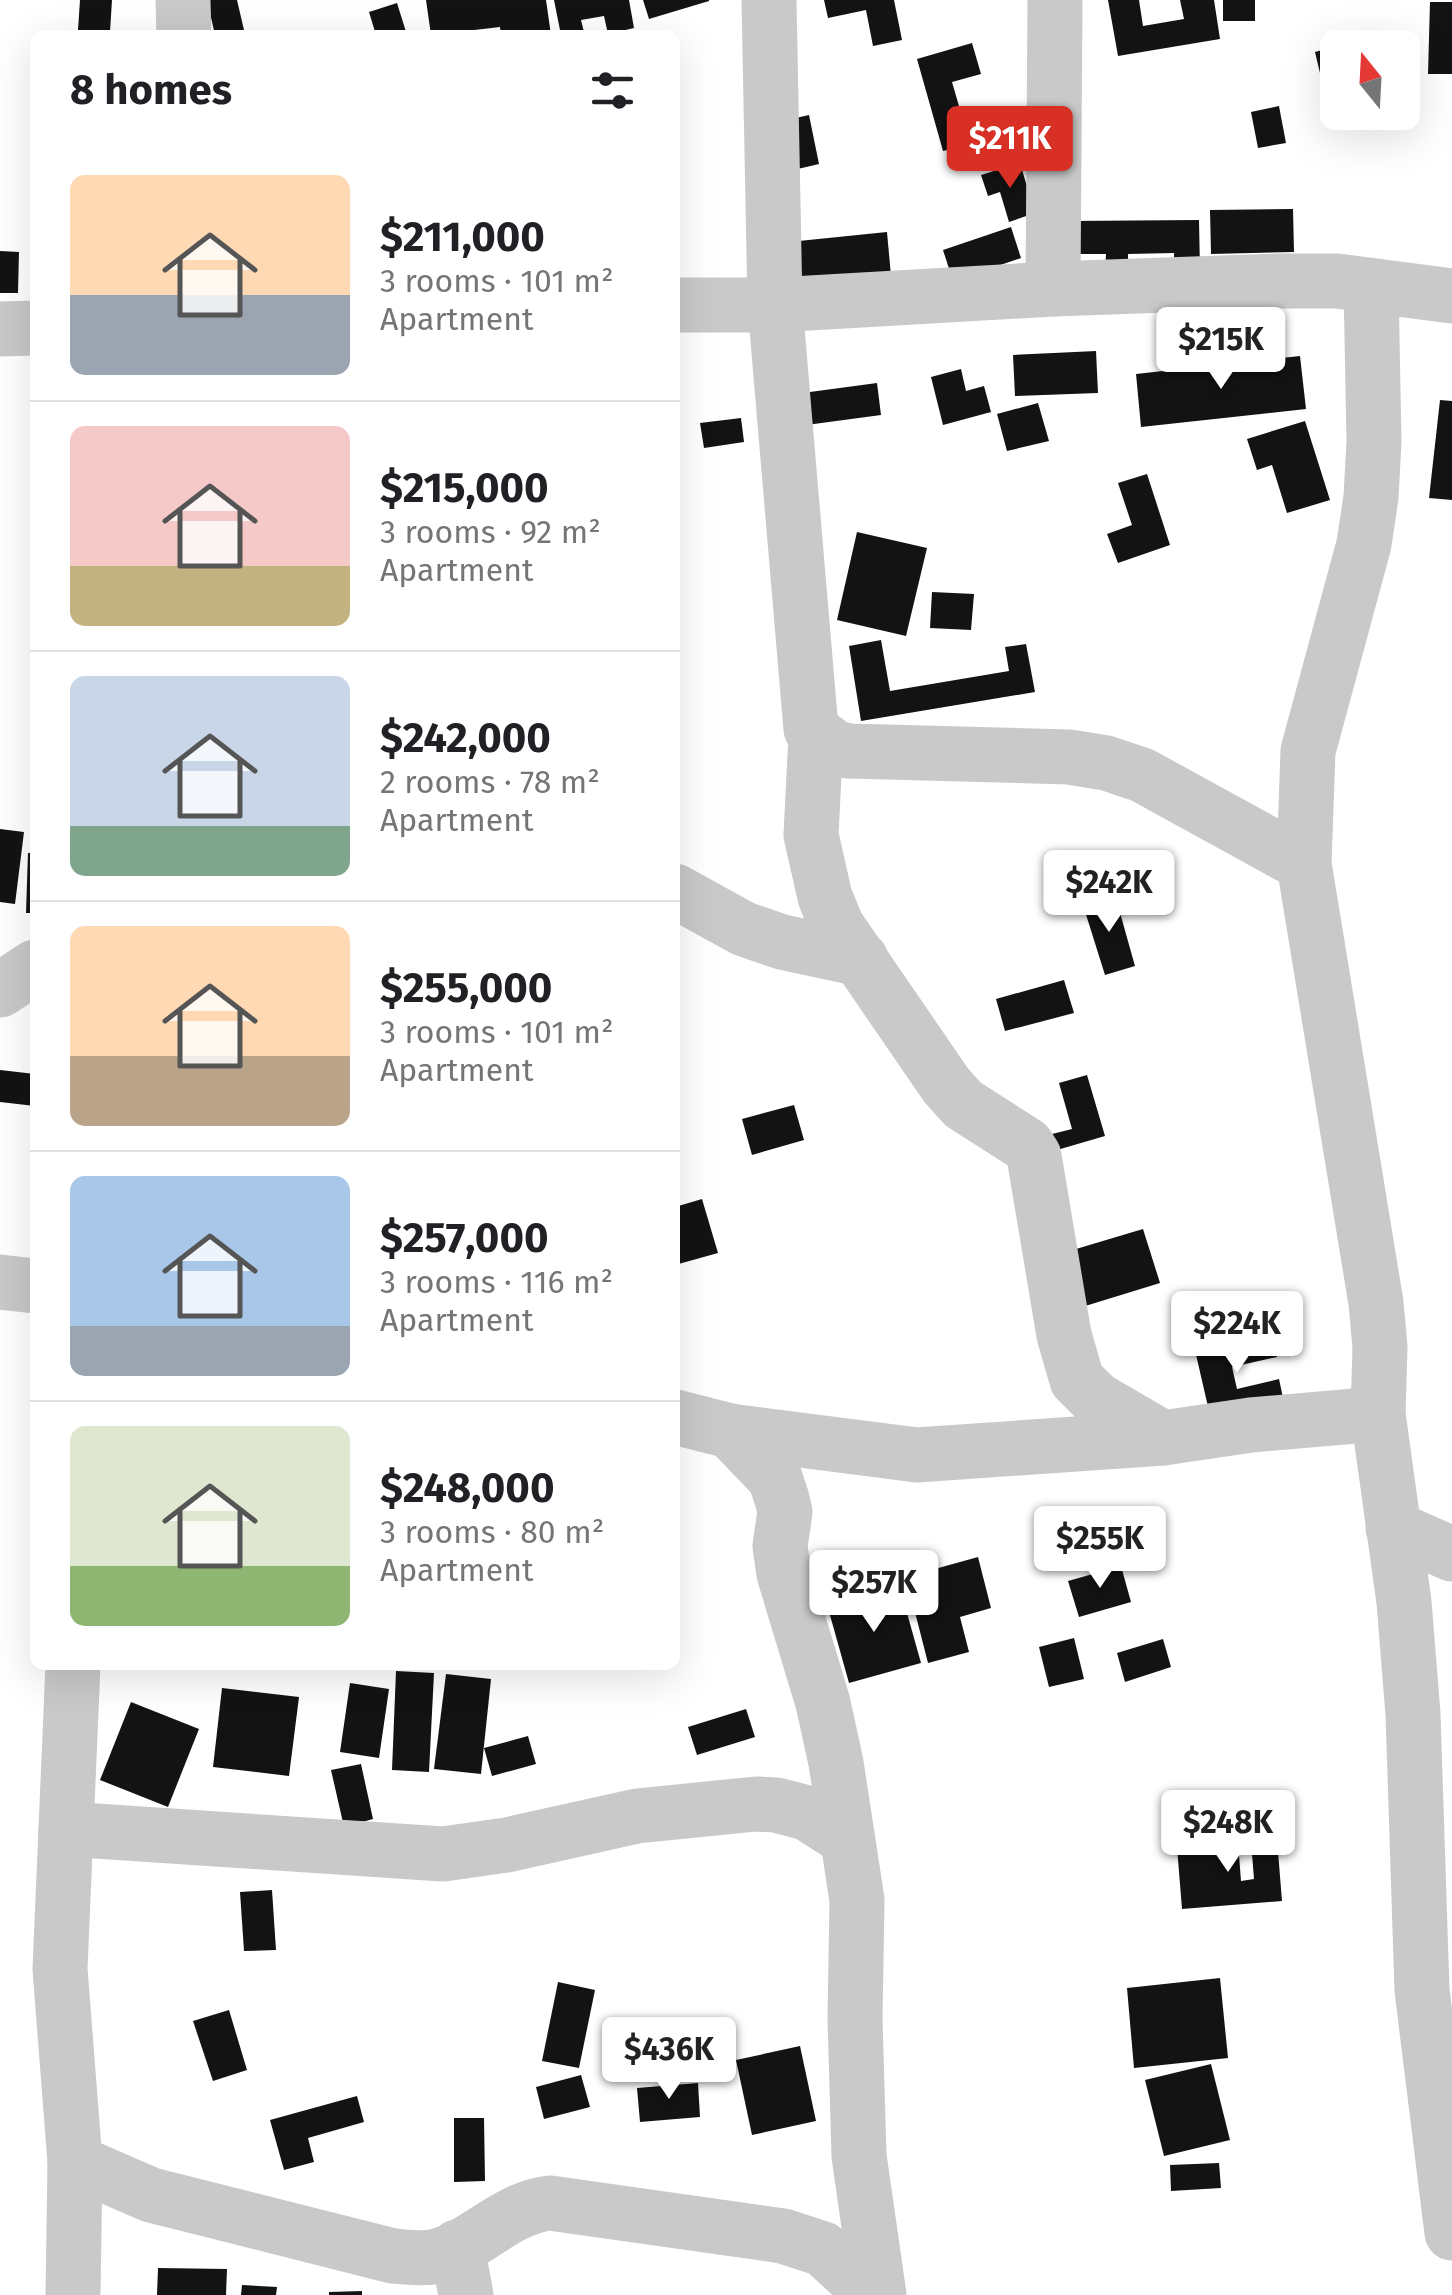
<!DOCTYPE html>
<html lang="en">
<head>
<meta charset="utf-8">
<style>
  :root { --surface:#fff; --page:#f6f6f6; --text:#202124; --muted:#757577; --line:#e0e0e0; --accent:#d93025 }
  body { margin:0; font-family:"Fira Sans",sans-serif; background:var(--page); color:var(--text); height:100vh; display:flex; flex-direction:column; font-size:38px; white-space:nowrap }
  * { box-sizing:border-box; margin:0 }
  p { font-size:32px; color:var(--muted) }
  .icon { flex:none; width:55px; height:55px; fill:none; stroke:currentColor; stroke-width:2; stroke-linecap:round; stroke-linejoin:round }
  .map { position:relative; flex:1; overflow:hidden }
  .side { position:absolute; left:30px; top:30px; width:650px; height:1640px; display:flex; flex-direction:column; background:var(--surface); border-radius:15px; box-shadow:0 10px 40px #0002 }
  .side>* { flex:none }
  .needle { width:65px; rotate:342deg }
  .fabs { position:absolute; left:1320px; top:30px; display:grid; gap:20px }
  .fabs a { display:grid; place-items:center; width:100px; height:100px; border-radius:15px; background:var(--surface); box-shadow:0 10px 40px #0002; font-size:50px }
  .price { position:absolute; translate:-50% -85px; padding:0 22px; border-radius:10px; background:#fff; color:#222; font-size:32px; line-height:65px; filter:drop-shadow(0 2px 5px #0008) }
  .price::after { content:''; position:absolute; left:50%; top:60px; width:30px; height:22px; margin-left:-15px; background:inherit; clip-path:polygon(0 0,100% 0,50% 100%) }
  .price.active { background:var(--accent); color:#fff }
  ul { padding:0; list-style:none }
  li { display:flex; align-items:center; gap:30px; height:250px; padding:0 40px }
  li+li { border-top:2px solid var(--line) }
  li span { display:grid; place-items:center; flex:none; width:280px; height:200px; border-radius:15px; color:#555 }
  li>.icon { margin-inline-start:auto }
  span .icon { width:120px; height:120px; fill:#fffc; stroke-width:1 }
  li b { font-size:42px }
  h2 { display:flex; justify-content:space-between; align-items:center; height:120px; padding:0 40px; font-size:42px }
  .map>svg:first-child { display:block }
  .building { fill:#131313 }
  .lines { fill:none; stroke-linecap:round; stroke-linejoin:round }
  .minor { stroke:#c9c9c9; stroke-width:55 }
</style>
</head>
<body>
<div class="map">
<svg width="1452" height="2295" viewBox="0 0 1452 2295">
  <rect width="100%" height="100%" fill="#fff"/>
  <g class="building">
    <path d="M80,0H112L110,32L78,30Z"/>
    <path d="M207,0H237L244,30L215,35Z"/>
    <path d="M426,0H546L551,35H501L500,27L431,35Z"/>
    <path d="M554,0H629L634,28L608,34L604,16L581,20L584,32L561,35Z"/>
    <path d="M643,0H709V1L649,19Z"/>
    <path d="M824,0H894L902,40L873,46L866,10L828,18Z"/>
    <path d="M1108,0H1139L1143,26L1184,19L1180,0H1214L1220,39L1118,56Z"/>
    <rect x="1223" y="0" width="32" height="21"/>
    <path d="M1430,2H1452V74H1428Z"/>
    <path d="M397,3L407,35H376L369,12Z"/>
    <path d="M1355,41L1357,48H1338V68L1320,73L1315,52Z"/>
    <path d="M972,43L981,74L952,82L970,144L943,151L917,59Z"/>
    <path d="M1279,106L1286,143L1258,148L1251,112Z"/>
    <path d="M809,115L819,164L789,171L778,122Z"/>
    <path d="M1020,163L1035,213L1009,222L1000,192L988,196L981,175Z"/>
    <path d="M1293,209L1294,252L1211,254L1210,210Z"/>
    <path d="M1199,220L1200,271H1174V253L1128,254V270H1105L1106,254H1069V221Z"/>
    <path d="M1011,227L1021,258L953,281L943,250Z"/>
    <path d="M887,232L891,276L794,287L789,242Z"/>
    <path d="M0,251L19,252L18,293H0Z"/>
    <path d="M1096,351L1098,393L1015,396L1013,355Z"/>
    <path d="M1300,356L1306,409L1141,427L1136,374Z"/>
    <path d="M961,369L966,391L984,386L991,412L943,425L931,377Z"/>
    <path d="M877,383L881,415L799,426L795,394Z"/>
    <path d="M1440,400L1452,401V500L1429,498Z"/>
    <path d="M1038,403L1049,441L1007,451L997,414Z"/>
    <path d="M741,418L744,442L704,448L700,423Z"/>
    <path d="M1305,421L1330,500L1287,513L1272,465L1257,470L1247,439Z"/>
    <path d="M1147,474L1170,545L1118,563L1107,534L1132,525L1118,483Z"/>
    <path d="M857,532L927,548L906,636L837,620Z"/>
    <path d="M932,592L974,594L971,630L930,628Z"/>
    <path d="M881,640L890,691L1009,671L1005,647L1026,644L1035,692L861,721L849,646Z"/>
    <path d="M0,829L24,832L15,904L0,902Z"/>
    <path d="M28,853H35V913H26Z"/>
    <path d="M1115,895L1135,966L1105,975L1083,905Z"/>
    <path d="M1064,980L1074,1013L1005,1031L996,999Z"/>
    <path d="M0,1070L35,1074V1106L0,1102Z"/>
    <path d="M1087,1075L1105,1136L1057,1150L1052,1134L1072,1129L1059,1083Z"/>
    <path d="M794,1105L804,1140L752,1155L742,1119Z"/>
    <path d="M702,1199L718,1253L675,1265V1207Z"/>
    <path d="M1143,1229L1160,1283L1082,1307L1066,1252Z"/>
    <path d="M1270,1328L1277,1357L1232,1367L1237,1389L1279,1379L1285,1407L1212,1424L1194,1346Z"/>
    <path d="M978,1557L991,1608L960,1617L969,1652L928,1663L906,1577Z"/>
    <path d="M1121,1566L1131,1602L1079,1617L1068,1581Z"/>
    <path d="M900,1588L921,1663L849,1683L828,1608Z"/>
    <path d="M1074,1638L1084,1679L1049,1687L1039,1647Z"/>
    <path d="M1163,1639L1171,1667L1125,1682L1117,1653Z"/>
    <path d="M396,1671L434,1673L429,1772L392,1770Z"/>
    <path d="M446,1674L491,1679L481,1774L434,1769Z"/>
    <path d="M350,1683L389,1689L379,1758L340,1752Z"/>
    <path d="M222,1688L299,1697L289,1776L213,1767Z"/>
    <path d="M131,1702L199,1729L168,1807L100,1780Z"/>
    <path d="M746,1709L755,1737L697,1755L688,1727Z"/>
    <path d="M528,1736L536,1764L492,1776L484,1748Z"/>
    <path d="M361,1764L373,1819L344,1827L331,1770Z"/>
    <path d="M1277,1839L1282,1901L1182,1909L1177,1847L1238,1842L1241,1881L1254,1879L1251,1841Z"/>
    <path d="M272,1890L276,1950L244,1951L240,1892Z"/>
    <path d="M1220,1978L1228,2058L1134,2068L1127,1988Z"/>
    <path d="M558,1982L595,1990L579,2068L542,2061Z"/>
    <path d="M229,2010L247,2070L213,2081L193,2021Z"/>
    <path d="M800,2046L816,2121L752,2135L736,2060Z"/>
    <path d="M1211,2064L1230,2140L1164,2156L1145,2080Z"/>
    <path d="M581,2075L590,2107L544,2119L536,2087Z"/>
    <path d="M698,2083L700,2117L640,2122L637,2088Z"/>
    <path d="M357,2096L364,2122L308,2138L314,2162L284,2170L270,2120Z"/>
    <path d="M454,2118H484L485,2181L454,2182Z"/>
    <path d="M1219,2163L1221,2188L1171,2191L1170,2165Z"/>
    <path d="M158,2268L227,2269L226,2295H157Z"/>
    <path d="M242,2285L277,2287L276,2295H241Z"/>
    <path d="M362,2291V2295H329V2292Z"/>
  </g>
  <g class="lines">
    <g class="minor">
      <path d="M183,0L184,35"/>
      <path d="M769,0L775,305L811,729L835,748L849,751L1069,757L1106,763L1142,775L1304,864"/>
      <path d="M1371,286L1374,441L1371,497L1364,544L1308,751L1304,864L1376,1303L1380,1347L1378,1414L1404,1602L1413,1714L1422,1990L1452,2233"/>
      <path d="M1053,289L1055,0"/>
      <path d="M675,305H775L1053,289L1278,281H1337L1452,296"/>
      <path d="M0,329L35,328"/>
      <path d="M816,735L811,835L825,897L837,926L946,1085L963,1104L1027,1145L1034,1156L1064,1335L1077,1380L1096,1399L1163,1438"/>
      <path d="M675,891L744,929L782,942L861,959"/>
      <path d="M0,990L35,967"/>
      <path d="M0,1282L35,1286"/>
      <path d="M675,1417L730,1431L917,1455L1163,1438L1251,1425L1378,1414"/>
      <path d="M730,1431L775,1478L782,1499L785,1512L780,1546L784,1574L823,1703L836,1763L857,1900L855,2018L859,2156L879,2295"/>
      <path d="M1393,1528L1452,1554"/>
      <path d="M66,1829L443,1854L507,1845L637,1816L756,1804L776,1805L807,1813L846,1838"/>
      <path d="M75,2162L151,2195L393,2256C406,2257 421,2259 433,2257C477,2247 502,2209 550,2203L783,2236L823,2249L873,2295"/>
      <path d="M457,2247L466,2295"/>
      <path d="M73,2295L75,2162L60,1969L73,1665"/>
    </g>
  </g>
</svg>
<div class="fabs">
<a><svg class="needle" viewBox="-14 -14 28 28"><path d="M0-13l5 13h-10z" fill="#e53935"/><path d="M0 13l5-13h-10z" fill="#757577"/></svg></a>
</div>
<b class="price active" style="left:1010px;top:191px">$211K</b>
<b class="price" style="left:1221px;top:392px">$215K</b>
<b class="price" style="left:1109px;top:935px">$242K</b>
<b class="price" style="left:1237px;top:1376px">$224K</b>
<b class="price" style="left:1100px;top:1591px">$255K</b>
<b class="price" style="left:874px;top:1635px">$257K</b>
<b class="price" style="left:1228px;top:1875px">$248K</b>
<b class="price" style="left:669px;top:2102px">$436K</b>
<section class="side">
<h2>8 homes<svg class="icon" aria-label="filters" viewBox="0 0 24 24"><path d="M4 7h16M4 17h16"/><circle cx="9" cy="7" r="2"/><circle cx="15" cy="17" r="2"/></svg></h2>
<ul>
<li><span style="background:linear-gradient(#ffd9b3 60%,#9aa5b1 0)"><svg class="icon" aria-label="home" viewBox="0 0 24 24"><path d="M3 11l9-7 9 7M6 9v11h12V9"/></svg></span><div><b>$211,000</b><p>3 rooms · 101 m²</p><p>Apartment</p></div></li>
<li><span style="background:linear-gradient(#f6c9c9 70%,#c2b280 0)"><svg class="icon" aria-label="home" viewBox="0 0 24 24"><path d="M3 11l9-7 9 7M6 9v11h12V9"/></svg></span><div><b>$215,000</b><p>3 rooms · 92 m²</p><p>Apartment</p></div></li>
<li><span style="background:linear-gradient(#c9d6e8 75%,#7fa58c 0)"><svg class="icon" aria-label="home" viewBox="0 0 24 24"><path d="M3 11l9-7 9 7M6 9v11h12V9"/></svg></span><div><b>$242,000</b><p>2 rooms · 78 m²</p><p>Apartment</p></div></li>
<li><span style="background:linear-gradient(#ffd9b3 65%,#b9a48a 0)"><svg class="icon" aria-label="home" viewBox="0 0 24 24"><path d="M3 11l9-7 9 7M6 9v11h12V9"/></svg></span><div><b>$255,000</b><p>3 rooms · 101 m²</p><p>Apartment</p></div></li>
<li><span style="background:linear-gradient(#a9c7e8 75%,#9aa5b1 0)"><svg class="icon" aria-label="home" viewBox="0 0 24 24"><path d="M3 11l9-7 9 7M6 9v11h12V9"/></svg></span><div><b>$257,000</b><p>3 rooms · 116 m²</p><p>Apartment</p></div></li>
<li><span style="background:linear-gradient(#dfe7d0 70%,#8fb573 0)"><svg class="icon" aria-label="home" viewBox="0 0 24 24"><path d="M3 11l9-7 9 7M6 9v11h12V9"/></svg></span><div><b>$248,000</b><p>3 rooms · 80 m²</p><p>Apartment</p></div></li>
</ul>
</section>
</div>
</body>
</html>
